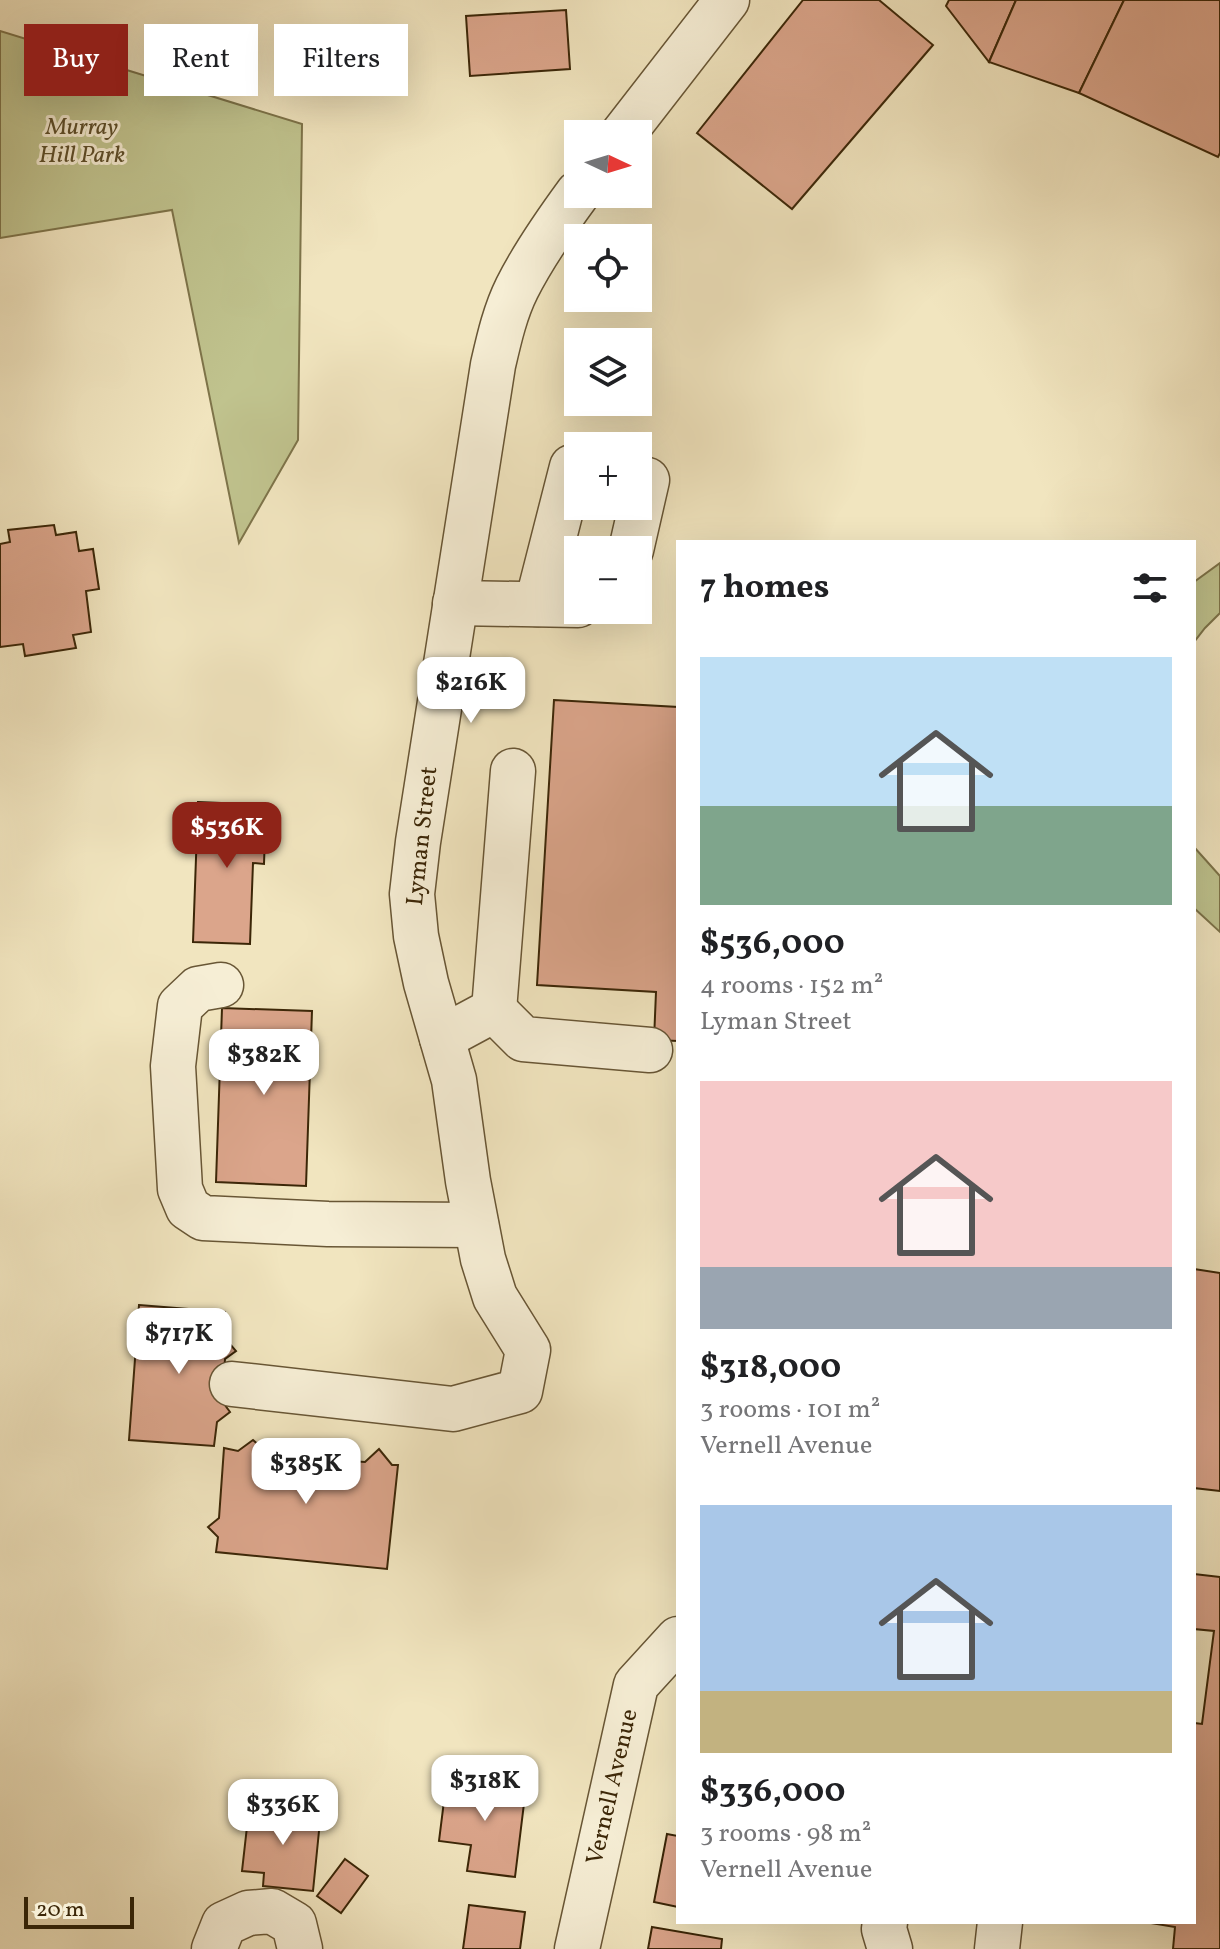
<!DOCTYPE html>
<html lang="en">
<head>
<meta charset="utf-8">
<style>
  :root { --surface:#fff; --page:#f2f2f2; --text:#202124; --muted:#757577; --accent:#8f2418 }
  body { margin:0; font-family:Vollkorn,serif; background:var(--page); color:var(--text); height:100vh; display:flex; flex-direction:column; font-size:30px; white-space:nowrap }
  * { box-sizing:border-box; margin:0 }
  p { font-size:26px; color:var(--muted) }
  .icon { flex:none; width:44px; height:44px; fill:none; stroke:currentColor; stroke-width:2; stroke-linecap:round; stroke-linejoin:round }
  .map { position:relative; flex:1; overflow:hidden }
  .side { position:absolute; left:676px; top:540px; width:520px; height:1384px; display:flex; flex-direction:column; background:var(--surface); border-radius:0px; box-shadow:0 8px 32px #0002 }
  .side>* { flex:none }
  .guide { position:absolute; left:24px; top:24px; width:532px; height:72px; display:flex; gap:16px }
  .needle { width:52px; rotate:94deg }
  .controls { position:absolute; left:564px; top:120px; display:grid; gap:16px }
  .controls a { display:grid; place-items:center; width:88px; height:88px; border-radius:0px; background:var(--surface); box-shadow:0 8px 32px #0002; font-size:40px }
  .scale { position:absolute; left:24px; bottom:20px; width:110px; box-sizing:border-box; padding-left:8px; border:4px solid #3b2607; border-top:0; font-size:22px; line-height:28px; white-space:nowrap; color:#3b2607; -webkit-text-stroke:6px #f6eed5; paint-order:stroke }
  .price { position:absolute; translate:-50% -68px; padding:0 18px; border-radius:16px; background:#fff; color:#222; font-size:26px; line-height:52px; filter:drop-shadow(0 2px 4px #0008) }
  .price::after { content:''; position:absolute; left:50%; top:48px; width:24px; height:18px; margin-left:-12px; background:inherit; clip-path:polygon(0 0,100% 0,50% 100%) }
  .price.on { background:var(--accent); color:#fff }
  ul { padding:0; list-style:none }
  li { display:grid; align-content:center; gap:16px; height:424px; padding:0 24px }
  li span { display:grid; place-items:center; height:248px; border-radius:0px; color:#555 }
  li>.icon { margin-inline-start:auto }
  span .icon { width:144px; height:144px; fill:#fffc; stroke-width:1 }
  li b { font-size:34px }
  h2 { display:flex; justify-content:space-between; align-items:center; height:96px; padding:0 24px; font-size:34px }
  .pill { padding:0 28px; border-radius:0px; background:var(--surface); box-shadow:0 8px 32px #0002; font-size:28px; line-height:72px }
  .pill.on { background:var(--accent); color:#fff }
  .map>svg:first-child { display:block }
  .green { fill:#c0c38e; stroke:#7e744a; stroke-width:2 }
  .building { fill:#dba58b; stroke:#3b2607; stroke-width:2 }
  .lines { fill:none; stroke-linecap:round; stroke-linejoin:round }
  .minor-casing { stroke:#685635; stroke-width:47 }
  .minor { stroke:#f6eed5; stroke-width:44 }
  .labels { text-anchor:middle; dominant-baseline:central; stroke-width:6; stroke-linejoin:round; paint-order:stroke }
  .park-label { font-size:24px; font-style:italic; fill:#5c4d29; stroke:#f6eed5 }
  .street-label { font-size:24px; fill:#3b2607; stroke:#f6eed5 }
</style>
</head>
<body>
<div class="map">
<svg width="1220" height="1949" viewBox="0 0 1220 1949">
  <rect width="100%" height="100%" fill="#f1e5bf"/>
  <filter id="stains"><feTurbulence type="fractalNoise" baseFrequency=".0025" numOctaves="4"/><feColorMatrix values="0 0 0 0 .2 0 0 0 0 .09 0 0 0 0 .02 0 0 0 .5 -.17"/></filter>
  <radialGradient id="worn" r=".72"><stop offset=".6" stop-color="#630" stop-opacity="0"/><stop offset="1" stop-color="#630" stop-opacity=".3"/></radialGradient>
  <g class="green">
    <path d="M0,31L302,124L298,440L239,543L172,210L0,238Z"/>
    <path d="M1220,563V613L1205,628L1194,642V582Z"/>
    <path d="M1194,847L1220,876V932L1194,908Z"/>
  </g>
  <g class="building">
    <path d="M803,0H879L933,45L792,209L697,133Z"/>
    <path d="M949,0H1016L989,62L946,6Z"/>
    <path d="M1016,0H1124L1079,93L989,62Z"/>
    <path d="M1124,0H1220V153L1218,157L1079,93Z"/>
    <path d="M566,10L570,69L470,76L466,16Z"/>
    <path d="M54,525L56,535L76,532L79,551L93,549L99,589L86,591L91,632L73,635L76,648L25,656L23,644L0,647V544L10,542L8,530Z"/>
    <path d="M554,700L678,707V1041L654,1040L656,992L537,985Z"/>
    <path d="M198,802L266,805L264,864L253,863L250,944L193,942Z"/>
    <path d="M222,1008L312,1011L306,1186L216,1182Z"/>
    <path d="M1194,1269L1220,1273V1491L1194,1488Z"/>
    <path d="M139,1305L225,1312L223,1336L236,1351L225,1359L222,1401L230,1412L217,1422L214,1446L129,1440Z"/>
    <path d="M253,1440L261,1447L313,1451L321,1445L335,1460L365,1462L379,1449L392,1465H398L387,1569L216,1552L218,1537L208,1527L219,1518L224,1448L238,1451Z"/>
    <path d="M1194,1574L1220,1577V1949H1173L1175,1927L1145,1922H1194V1723L1202,1724L1214,1631L1194,1629Z"/>
    <path d="M447,1777L526,1787L515,1877L467,1871L471,1845L439,1841Z"/>
    <path d="M274,1807L321,1811L313,1891L263,1886L264,1873L242,1871L249,1809L273,1812Z"/>
    <path d="M667,1834L678,1836V1907L654,1902Z"/>
    <path d="M345,1859L368,1876L341,1913L317,1896Z"/>
    <path d="M469,1905L525,1912L520,1949H463Z"/>
    <path d="M652,1927L722,1939L721,1949H648Z"/>
  </g>
  <g class="lines">
    <g class="minor-casing">
      <g id="minor">
        <path d="M623,134L727,0"/>
        <path d="M631,550L647,480L638,479"/>
        <path d="M455,603L578,605"/>
        <path d="M537,604L572,467L578,468"/>
        <path d="M221,985L198,989L180,1006L173,1066L180,1189L188,1208L203,1218L328,1224L476,1225"/>
        <path d="M494,1010L523,1039L650,1050"/>
        <path d="M442,1038L494,1010L513,771"/>
        <path d="M232,1384L453,1409L520,1391L528,1350L495,1297L483,1259L468,1181L454,1080L426,983L416,936L412,894L418,842L493,365C499,339 505,312 517,288C534,254 556,223 578,193"/>
        <path d="M885,1922L884,1929L890,1949"/>
        <path d="M214,1949L224,1924L248,1913L272,1911L294,1924L300,1949"/>
        <path d="M577,1949L636,1685L678,1639"/>
        <path d="M997,1949L1000,1922"/>
      </g>
    </g>
    <use href="#minor" class="minor"/>
  </g>
  <g class="labels">
    <g class="park-label">
      <text x="82" y="128">Murray<tspan x="82" dy="28">Hill Park</tspan></text>
    </g>
    <g class="street-label">
      <text transform="translate(423 836) rotate(-84)">Lyman Street</text>
      <text transform="translate(613 1787) rotate(-77)">Vernell Avenue</text>
    </g>
  </g>
  <rect width="100%" height="100%" filter="url(#stains)"/>
  <rect width="100%" height="100%" fill="url(#worn)"/>
</svg>
<div class="controls">
<a><svg class="needle" viewBox="-14 -14 28 28"><path d="M0-13l5 13h-10z" fill="#e53935"/><path d="M0 13l5-13h-10z" fill="#757577"/></svg></a>
<a><svg class="icon" aria-label="locate" viewBox="0 0 24 24"><circle cx="12" cy="12" r="6"/><path d="M12 2v4M12 18v4M2 12h4M18 12h4"/></svg></a>
<a><svg class="icon" aria-label="layers" viewBox="0 0 24 24"><path d="M12 4l9 5-9 5-9-5zM3 14l9 5 9-5"/></svg></a>
<a>+</a>
<a>−</a>
</div>
<div class="scale">20 m</div>
<b class="price" style="left:471px;top:725px">$216K</b>
<b class="price on" style="left:227px;top:870px">$536K</b>
<b class="price" style="left:264px;top:1097px">$382K</b>
<b class="price" style="left:179px;top:1376px">$717K</b>
<b class="price" style="left:306px;top:1506px">$385K</b>
<b class="price" style="left:485px;top:1823px">$318K</b>
<b class="price" style="left:283px;top:1847px">$336K</b>
<div class="guide">
<a class="pill on">Buy</a>
<a class="pill">Rent</a>
<a class="pill">Filters</a>
</div>
<section class="side">
<h2>7 homes<svg class="icon" aria-label="filters" viewBox="0 0 24 24"><path d="M4 7h16M4 17h16"/><circle cx="9" cy="7" r="2"/><circle cx="15" cy="17" r="2"/></svg></h2>
<ul>
<li><span style="background:linear-gradient(#bfe0f5 60%,#7fa58c 0)"><svg class="icon" aria-label="home" viewBox="0 0 24 24"><path d="M3 11l9-7 9 7M6 9v11h12V9"/></svg></span><div><b>$536,000</b><p>4 rooms · 152 m²</p><p>Lyman Street</p></div></li>
<li><span style="background:linear-gradient(#f6c9c9 75%,#9aa5b1 0)"><svg class="icon" aria-label="home" viewBox="0 0 24 24"><path d="M3 11l9-7 9 7M6 9v11h12V9"/></svg></span><div><b>$318,000</b><p>3 rooms · 101 m²</p><p>Vernell Avenue</p></div></li>
<li><span style="background:linear-gradient(#a9c7e8 75%,#c2b280 0)"><svg class="icon" aria-label="home" viewBox="0 0 24 24"><path d="M3 11l9-7 9 7M6 9v11h12V9"/></svg></span><div><b>$336,000</b><p>3 rooms · 98 m²</p><p>Vernell Avenue</p></div></li>
</ul>
</section>
</div>
</body>
</html>
